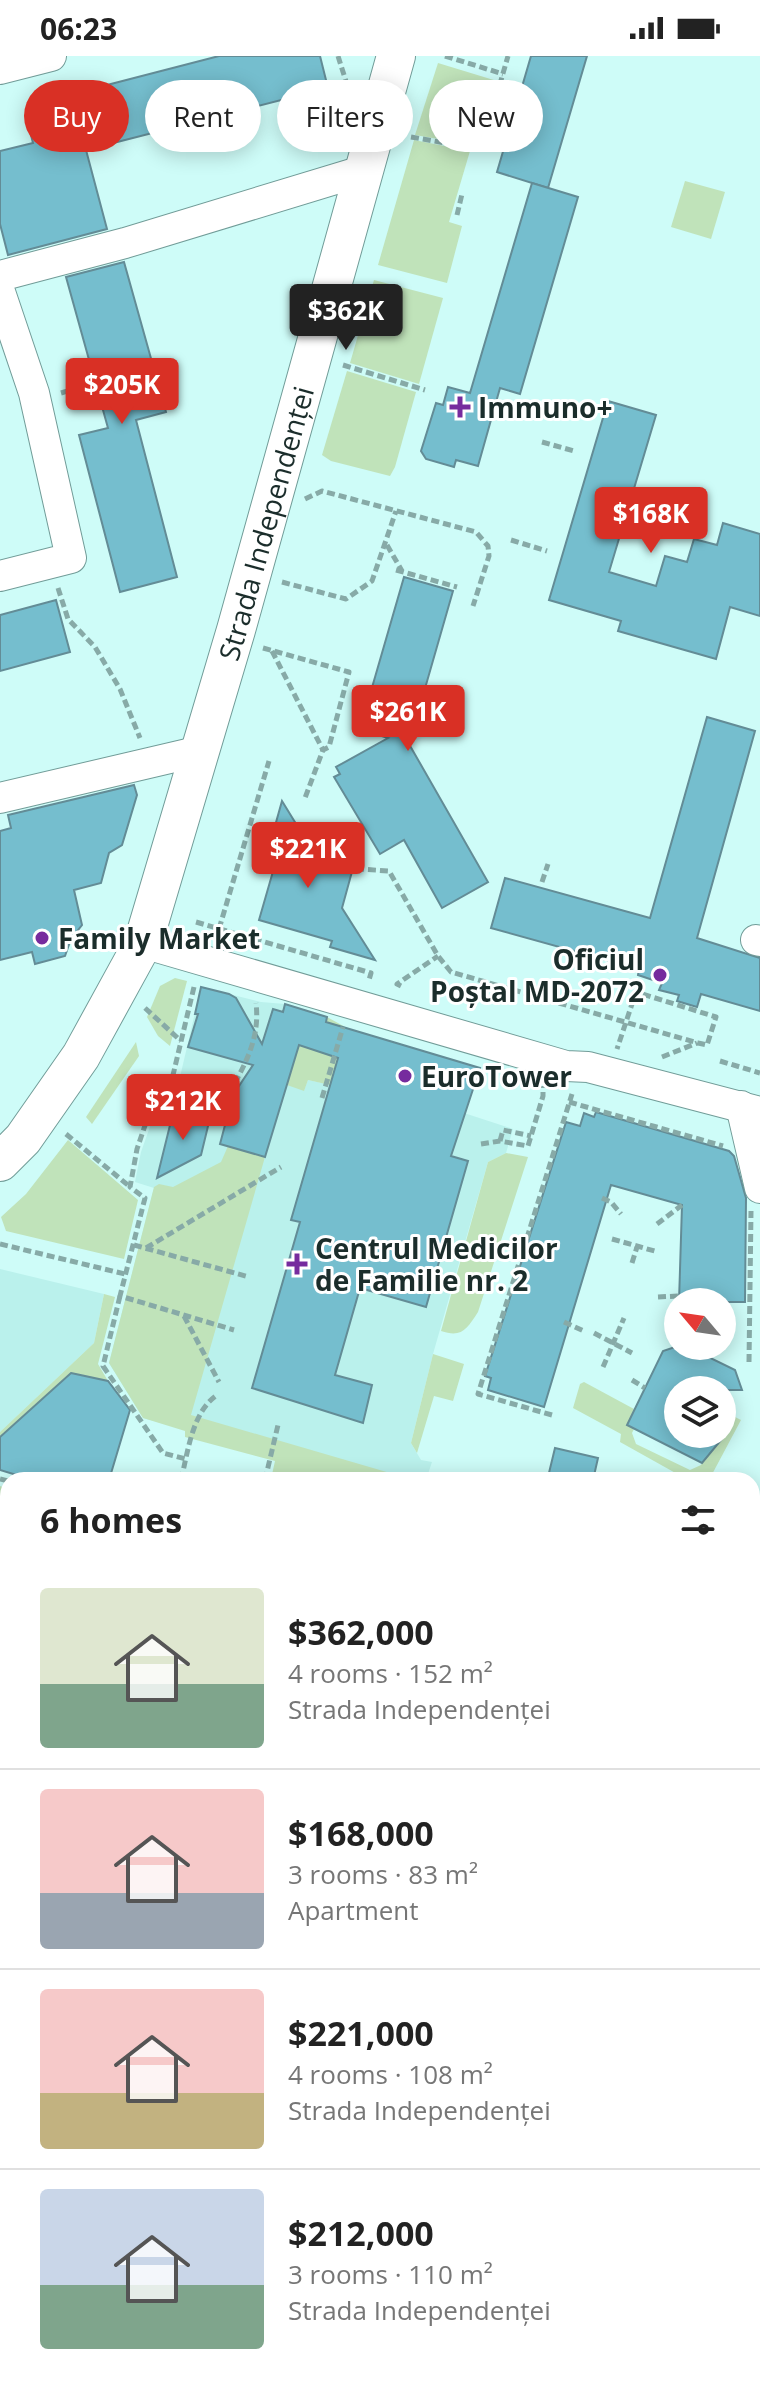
<!DOCTYPE html>
<html lang="en">
<head>
<meta charset="utf-8">
<style>
  :root { --surface:#fff; --page:#f2f2f2; --text:#222; --muted:#767676; --line:#e0e0e0; --accent:#d93025 }
  body { margin:0; font-family:"Open Sans",sans-serif; background:var(--page); color:var(--text); height:100vh; display:flex; flex-direction:column; font-size:30px; white-space:nowrap }
  * { box-sizing:border-box; margin:0 }
  p { font-size:26px; color:var(--muted) }
  .icon { flex:none; width:44px; height:44px; fill:none; stroke:currentColor; stroke-width:2; stroke-linecap:round; stroke-linejoin:round }
  .map { position:relative; flex:1; overflow:hidden }
  .panel { position:absolute; left:0px; top:1416px; width:760px; height:914px; display:flex; flex-direction:column; background:var(--surface); border-radius:24px 24px 0 0; box-shadow:0 4px 20px #0003 }
  .panel>* { flex:none }
  .top-card { position:absolute; left:24px; top:24px; width:712px; height:72px; display:flex; gap:16px }
  .needle { width:52px; rotate:299deg }
  .fabs { position:absolute; left:664px; top:1232px; display:grid; gap:16px }
  .fabs a { display:grid; place-items:center; width:72px; height:72px; border-radius:50%; background:var(--surface); box-shadow:0 4px 20px #0003; font-size:40px }
  .price { position:absolute; translate:-50% -68px; padding:0 18px; border-radius:8px; background:var(--accent); color:#fff; font-size:26px; line-height:52px; filter:drop-shadow(0 2px 4px #0008) }
  .price::after { content:''; position:absolute; left:50%; top:48px; width:24px; height:18px; margin-left:-12px; background:inherit; clip-path:polygon(0 0,100% 0,50% 100%) }
  .price.selected { background:#222; color:#fff }
  ul { padding:0; list-style:none }
  li { display:flex; align-items:center; gap:24px; height:200px; padding:0 40px }
  li+li { border-top:2px solid var(--line) }
  li span { display:grid; place-items:center; flex:none; width:224px; height:160px; border-radius:8px; color:#555 }
  li>.icon { margin-inline-start:auto }
  span .icon { width:96px; height:96px; fill:#fffc; stroke-width:1 }
  li b { font-size:34px }
  h2 { display:flex; justify-content:space-between; align-items:center; height:96px; padding:0 40px; font-size:34px }
  .tag { padding:0 28px; border-radius:36px; background:var(--surface); box-shadow:0 4px 20px #0003; font-size:28px; line-height:72px }
  .tag.selected { background:var(--accent); color:#fff }
  .status { display:flex; justify-content:space-between; align-items:center; height:56px; padding:0 40px; background:var(--surface); direction:ltr }
  .status svg { height:22px; fill:currentColor }
  .map>svg:first-child { display:block }
  .built { fill:#baf1ec }
  .green { fill:#c0e3ba }
  .building { fill:#75bece; stroke:#638c96; stroke-width:2 }
  .lines { fill:none; stroke-linecap:round; stroke-linejoin:round }
  .minor-casing { stroke:#719c98; stroke-width:32 }
  .major-casing { stroke:#719c98; stroke-width:40 }
  .path { stroke:#87aaa7; stroke-width:5; stroke-dasharray:8 4; stroke-linecap:butt }
  .minor { stroke:#fff; stroke-width:30 }
  .major { stroke:#fff; stroke-width:38 }
  .poi-dot { fill:#762b9e; stroke:#fff; stroke-width:3 }
  .labels { text-anchor:middle; dominant-baseline:central; stroke-width:6; stroke-linejoin:round; paint-order:stroke }
  .poi-label { font-size:28px; font-weight:bold; fill:#1b2d2b; stroke:#fff; text-anchor:start }
  .street-label { font-size:28px; fill:#1b2d2b; stroke:#fff }
</style>
</head>
<body>
<div class="status"><b>06:23</b><svg viewBox="0 0 49 12"><path d="M0 12V9h3v3zM5 12V6h3v6zM10 12V3h3v9zM15 12V0h3v12zM26 1h20v11H26zM47 4h2v5h-2z"/></svg></div>
<div class="map">
<svg width="760" height="2329" viewBox="0 0 760 2329">
  <rect width="100%" height="100%" fill="#cefcf8"/>
  <g class="built">
    <path d="M201,931L261,946L285,948L327,961L317,995L299,990L304,1034L308,1024L464,1057L513,1073L506,1097L488,1106L433,1298L411,1387L421,1404L432,1406L426,1424H372L143,1362L109,1307L154,1132L135,1126L141,1096L158,1048L173,1051Z"/>
    <path d="M0,1213L104,1238L94,1287L0,1376Z"/>
    <path d="M752,1941L760,1943V2289H752Z"/>
    <path d="M8,1963V2029L0,2002V1967Z"/>
    <path d="M108,2322H378L357,2329H110Z"/>
  </g>
  <g class="green">
    <path d="M438,7L497,25L479,85L473,89L415,79Z"/>
    <path d="M414,84L470,95L449,166L462,170L447,227L378,209Z"/>
    <path d="M685,125L725,136L711,183L671,171Z"/>
    <path d="M374,224L443,242L419,328L350,307Z"/>
    <path d="M347,315L416,336L395,411L390,420L331,405L322,399Z"/>
    <path d="M175,922L187,925L170,990L158,980L147,961L160,930Z"/>
    <path d="M327,961L347,972L330,1029L308,1024L304,1035L287,1029L299,989L317,995Z"/>
    <path d="M136,986L139,1000L92,1068L86,1061Z"/>
    <path d="M68,1084L138,1144L124,1203L6,1175L1,1161L26,1138Z"/>
    <path d="M228,1090L265,1101L191,1359L414,1424L271,1423L275,1405L185,1381V1375L143,1362L109,1307L154,1131L159,1128L173,1131L221,1106Z"/>
    <path d="M506,1097L528,1101L478,1256C467,1273 462,1282 441,1275L488,1106Z"/>
    <path d="M104,1238L115,1241L98,1308L108,1325L71,1317L0,1381V1376L94,1287Z"/>
    <path d="M433,1298L464,1308L453,1345L434,1340L417,1397L411,1387Z"/>
    <path d="M584,1326L634,1353L627,1369L634,1373L632,1377L636,1388L690,1414L701,1409L709,1392L713,1393L725,1379L733,1360L741,1364L709,1424H688L620,1386L621,1378L573,1352L580,1328Z"/>
    <path d="M0,1430L8,1433V1541L0,1538Z"/>
    <path d="M0,1633L8,1635V1906L0,1908Z"/>
    <path d="M752,1657L760,1658V1899L752,1910Z"/>
    <path d="M752,2289H760V2329H357L378,2322H752Z"/>
  </g>
  <g class="building">
    <path d="M219,0H320L328,32L86,94L107,173L8,199L0,168V95L33,87L26,59L78,46L76,37Z"/>
    <path d="M531,0H587L548,132L497,116Z"/>
    <path d="M532,127L578,141L520,338L500,332L478,410L456,404L454,411L426,403L421,395L436,347L443,349L448,331L470,337Z"/>
    <path d="M124,206L166,356L136,364L177,521L120,536L79,379L108,372L66,221Z"/>
    <path d="M608,345L656,359L609,516L656,530L665,500L687,506L694,483L717,489L723,467L760,478V560L730,551L716,603L618,575L621,565L549,544Z"/>
    <path d="M404,521L453,535L409,688L488,826L442,852L404,784L380,798L334,721L340,718L336,711L388,682L360,673Z"/>
    <path d="M56,544L70,596L0,615V559Z"/>
    <path d="M707,661L755,675L697,882L760,902V955L701,938L697,951L677,945L679,939L659,934L662,927L638,919L639,913L491,872L505,822L650,862Z"/>
    <path d="M134,729L137,739L122,789L109,797L101,827L74,834L82,869L71,883L65,900L35,908L32,896L0,904V775L11,772L8,759Z"/>
    <path d="M282,745L317,802L353,812L342,852L375,904L330,891L332,885L259,864L276,805L266,802Z"/>
    <path d="M201,931L229,938L236,942L262,988L273,953L283,956L285,948L327,961L326,966L480,1012L451,1100L468,1105L426,1251L360,1232L335,1319L372,1329L363,1367L252,1332L300,1166L291,1164L338,1002L299,989L265,1101L220,1088L233,1039L253,1009L188,991L198,958H195Z"/>
    <path d="M596,1056L729,1095L734,1100L746,1142L745,1246H679L682,1149L611,1129L544,1351L488,1334L491,1322L485,1320L566,1066L580,1070L584,1057L594,1061Z"/>
    <path d="M173,1057L209,1066L201,1099L157,1122Z"/>
    <path d="M678,1290H686L735,1314L742,1334H678V1378H726L702,1407L627,1369L663,1295Z"/>
    <path d="M71,1317L108,1325L130,1354L109,1424H33L0,1414V1381Z"/>
    <path d="M555,1392L598,1402L593,1424H559L548,1421Z"/>
  </g>
  <g class="lines">
    <g class="minor-casing">
      <g id="minor">
        <path d="M0,13L51,0"/>
        <path d="M0,220L125,187L365,114"/>
        <path d="M0,236L34,337L71,502L0,520"/>
        <path d="M0,742L200,695"/>
        <path d="M756,884L760,885"/>
        <path d="M143,887L566,1010L588,1011L760,1056"/>
        <path d="M741,1050L760,1132"/>
        <path d="M0,1920L8,1919"/>
        <path d="M752,1923L760,1924"/>
        <path d="M0,2095L8,2124"/>
        <path d="M61,2322L63,2329"/>
      </g>
    </g>
    <g class="major-casing">
      <g id="major">
        <path id="s1" d="M0,1106L23,1083L81,1000L143,887L236,574L396,0"/>
      </g>
    </g>
    <g class="path">
      <path d="M338,0L350,38"/>
      <path d="M445,0L503,18"/>
      <path d="M411,81L474,92"/>
      <path d="M483,87L508,0"/>
      <path d="M457,159L462,138"/>
      <path d="M343,309L425,334"/>
      <path d="M61,337L91,328"/>
      <path d="M542,386L574,395"/>
      <path d="M305,443L322,435L476,476L488,490L489,500L473,550"/>
      <path d="M511,484L547,495"/>
      <path d="M387,489L402,515"/>
      <path d="M396,514L457,531"/>
      <path d="M282,526L346,543L372,525L396,455"/>
      <path d="M58,532L68,563L95,591L120,633L140,682"/>
      <path d="M263,592L349,616L329,691L323,694L305,742"/>
      <path d="M272,595L323,694"/>
      <path d="M344,812L389,815L438,900L451,916L698,987L707,989L716,961L636,936L617,993"/>
      <path d="M542,826L548,808"/>
      <path d="M196,866L371,917L369,924"/>
      <path d="M219,873L269,705"/>
      <path d="M401,930L397,928L438,900"/>
      <path d="M194,931L168,1040L156,1037L137,1093L130,1131L145,1142L120,1240L234,1274"/>
      <path d="M145,952L181,985"/>
      <path d="M662,1001L697,987"/>
      <path d="M720,1005L760,1017"/>
      <path d="M168,1040L221,1053C239,1017 261,989 256,947"/>
      <path d="M322,1042L343,971"/>
      <path d="M569,1046L723,1090"/>
      <path d="M66,1078L129,1130"/>
      <path d="M500,1085L503,1074L531,1080"/>
      <path d="M481,1088L500,1085L528,1090L543,1040V1030"/>
      <path d="M602,1142L611,1146L621,1158"/>
      <path d="M657,1168L682,1149"/>
      <path d="M612,1183L658,1196"/>
      <path d="M0,1188L125,1218"/>
      <path d="M134,1189L249,1221"/>
      <path d="M146,1192L281,1111"/>
      <path d="M632,1207L637,1191"/>
      <path d="M120,1240L103,1310L163,1397L186,1403"/>
      <path d="M658,1241L679,1240"/>
      <path d="M184,1260L219,1326"/>
      <path d="M564,1266L584,1275"/>
      <path d="M594,1277L632,1297"/>
      <path d="M749,1306L751,1155"/>
      <path d="M603,1311L624,1262"/>
      <path d="M632,1324L645,1332"/>
      <path d="M552,1359L478,1338L572,1038"/>
      <path d="M0,1423L8,1425"/>
      <path d="M181,1424C188,1396 192,1356 217,1339"/>
      <path d="M265,1424L278,1369"/>
      <path d="M0,1513L8,1500"/>
      <path d="M752,1568L760,1570"/>
      <path d="M752,1625L760,1626"/>
      <path d="M752,1643L760,1644"/>
      <path d="M0,1686L8,1658"/>
      <path d="M0,1783L8,1782"/>
      <path d="M752,1955L760,1959"/>
      <path d="M0,2197L8,2195"/>
      <path d="M752,2226L758,2214L760,2215"/>
      <path d="M752,2294L760,2293"/>
      <path d="M485,2322V2329"/>
      <path d="M379,2329L405,2322"/>
    </g>
    <use href="#minor" class="minor"/>
    <use href="#major" class="major"/>
  </g>
  <g class="poi-dot">
    <path d="M456 339h8v8h8v8h-8v8h-8v-8h-8v-8h8z"/>
    <circle cx="42" cy="882" r="8"/>
    <circle cx="660" cy="919" r="8"/>
    <circle cx="405" cy="1020" r="8"/>
    <path d="M293 1196h8v8h8v8h-8v8h-8v-8h-8v-8h8z"/>
  </g>
  <g class="labels">
    <g class="poi-label">
      <text x="478" y="351">Immuno+</text>
      <text x="58" y="882">Family Market</text>
      <text x="644" y="903" text-anchor="end">Oficiul<tspan x="644" dy="32">Poștal MD-2072</tspan></text>
      <text x="421" y="1020">EuroTower</text>
      <text x="315" y="1192">Centrul Medicilor<tspan x="315" dy="32">de Familie nr. 2</tspan></text>
    </g>
    <g class="street-label">
      <text stroke="none"><textPath href="#s1" startOffset="700">Strada Independenței</textPath></text>
    </g>
  </g>
</svg>
<div class="fabs">
<a><svg class="needle" viewBox="-14 -14 28 28"><path d="M0-13l5 13h-10z" fill="#e53935"/><path d="M0 13l5-13h-10z" fill="#767676"/></svg></a>
<a><svg class="icon" aria-label="layers" viewBox="0 0 24 24"><path d="M12 4l9 5-9 5-9-5zM3 14l9 5 9-5"/></svg></a>
</div>
<b class="price selected" style="left:346px;top:296px">$362K</b>
<b class="price" style="left:122px;top:370px">$205K</b>
<b class="price" style="left:651px;top:499px">$168K</b>
<b class="price" style="left:408px;top:697px">$261K</b>
<b class="price" style="left:308px;top:834px">$221K</b>
<b class="price" style="left:183px;top:1086px">$212K</b>
<div class="top-card">
<a class="tag selected">Buy</a>
<a class="tag">Rent</a>
<a class="tag">Filters</a>
<a class="tag">New</a>
</div>
<section class="panel">
<h2>6 homes<svg class="icon" aria-label="filters" viewBox="0 0 24 24"><path d="M4 7h16M4 17h16"/><circle cx="9" cy="7" r="2"/><circle cx="15" cy="17" r="2"/></svg></h2>
<ul>
<li><span style="background:linear-gradient(#dfe7d0 60%,#7fa58c 0)"><svg class="icon" aria-label="home" viewBox="0 0 24 24"><path d="M3 11l9-7 9 7M6 9v11h12V9"/></svg></span><div><b>$362,000</b><p>4 rooms · 152 m²</p><p>Strada Independenței</p></div></li>
<li><span style="background:linear-gradient(#f6c9c9 65%,#9aa5b1 0)"><svg class="icon" aria-label="home" viewBox="0 0 24 24"><path d="M3 11l9-7 9 7M6 9v11h12V9"/></svg></span><div><b>$168,000</b><p>3 rooms · 83 m²</p><p>Apartment</p></div></li>
<li><span style="background:linear-gradient(#f6c9c9 65%,#c2b280 0)"><svg class="icon" aria-label="home" viewBox="0 0 24 24"><path d="M3 11l9-7 9 7M6 9v11h12V9"/></svg></span><div><b>$221,000</b><p>4 rooms · 108 m²</p><p>Strada Independenței</p></div></li>
<li><span style="background:linear-gradient(#c9d6e8 60%,#7fa58c 0)"><svg class="icon" aria-label="home" viewBox="0 0 24 24"><path d="M3 11l9-7 9 7M6 9v11h12V9"/></svg></span><div><b>$212,000</b><p>3 rooms · 110 m²</p><p>Strada Independenței</p></div></li>
</ul>
</section>
</div>
</body>
</html>
